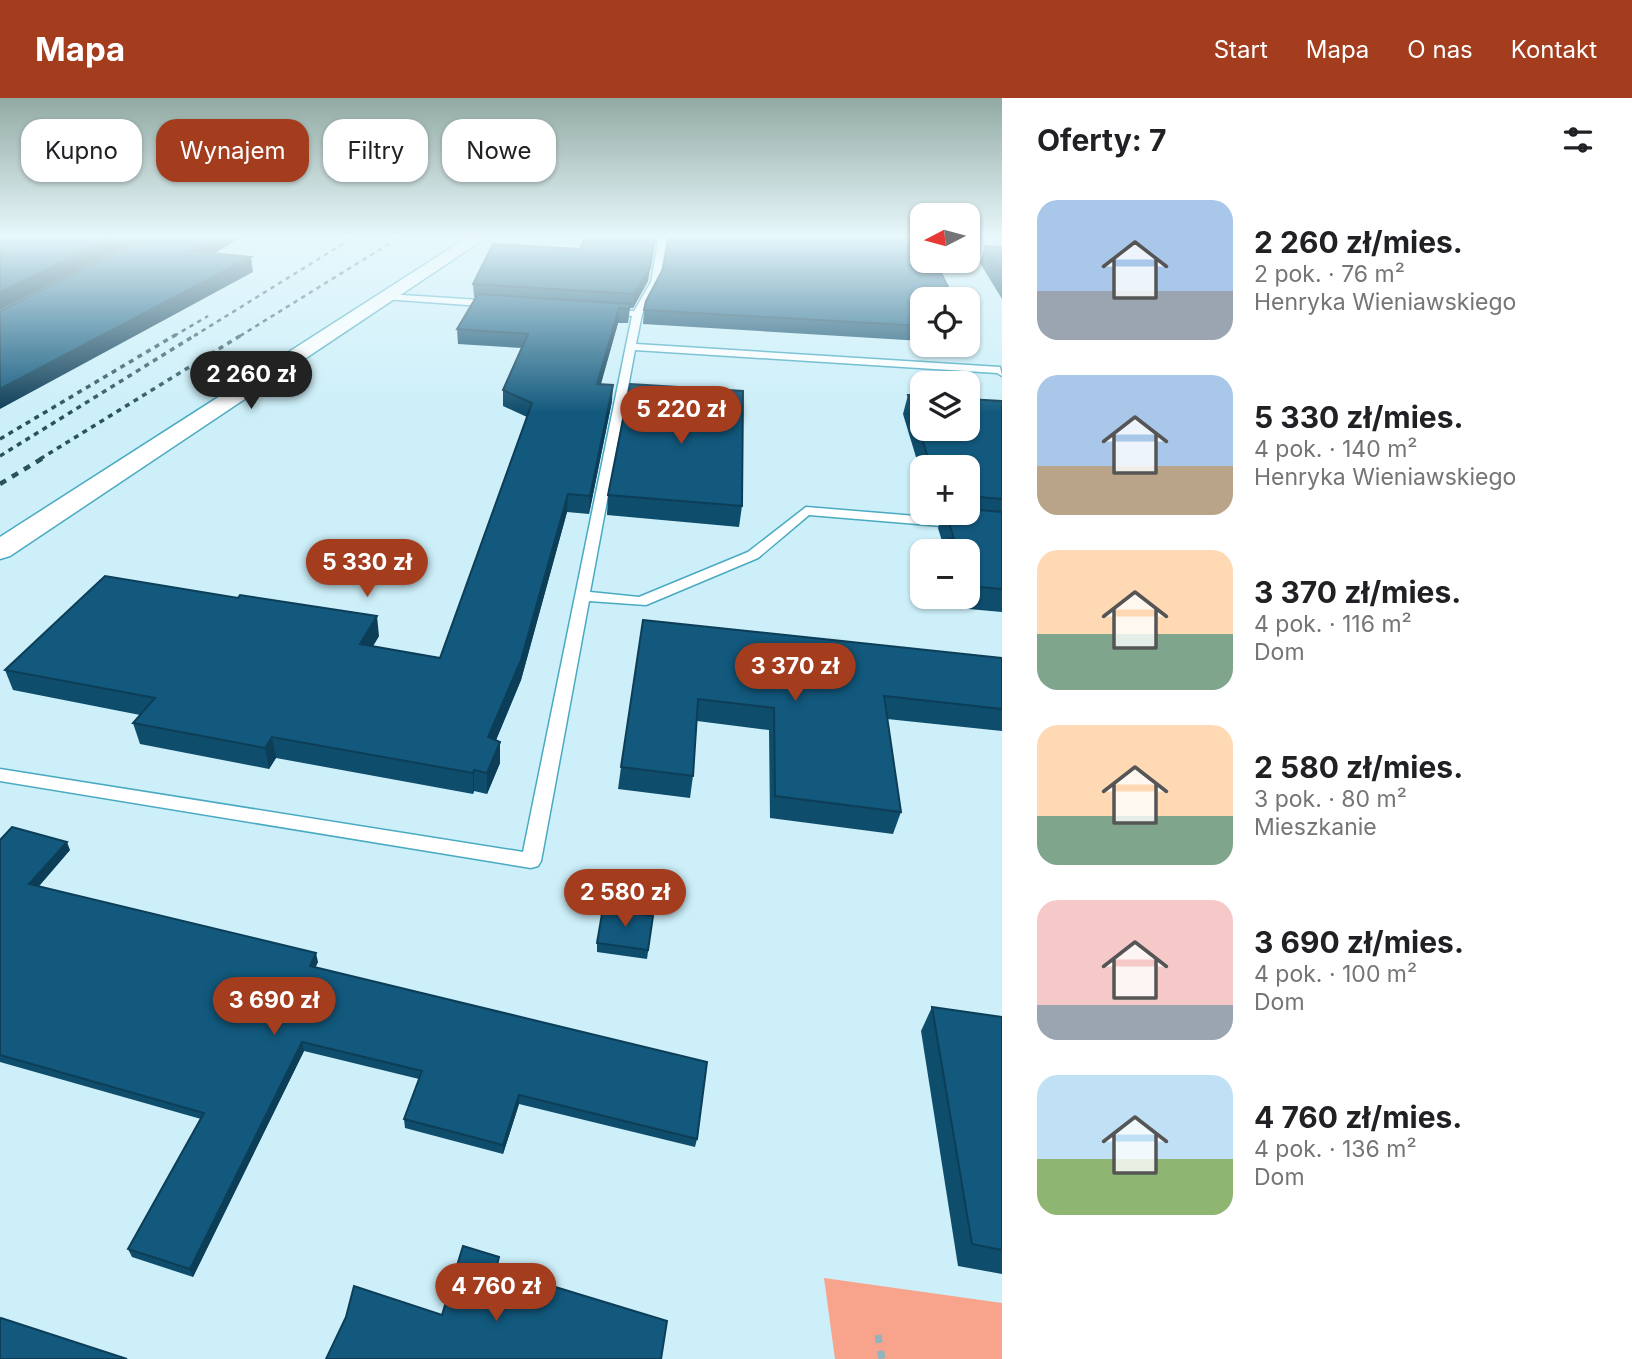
<!DOCTYPE html>
<html lang="pl">
<head>
<meta charset="utf-8">
<style>
  :root { --surface:#fff; --page:#f6f6f6; --text:#202124; --muted:#757577; --accent:#a43c1e }
  body { margin:0; font-family:Inter,sans-serif; background:var(--page); color:var(--text); height:100vh; display:flex; flex-direction:column; font-size:26px; white-space:nowrap }
  * { box-sizing:border-box; margin:0 }
  p { font-size:23px; color:var(--muted) }
  .icon { flex:none; width:38px; height:38px; fill:none; stroke:currentColor; stroke-width:2; stroke-linecap:round; stroke-linejoin:round }
  .map { position:relative; flex:1; overflow:hidden }
  .panel { display:flex; flex-direction:column; background:var(--surface); width:630px }
  .panel>* { flex:none }
  .guide { position:absolute; left:21px; top:21px; width:665px; height:63px; display:flex; gap:14px }
  .needle { width:46px; rotate:264deg }
  .tools { position:absolute; left:910px; top:105px; display:grid; gap:14px }
  .tools a { display:grid; place-items:center; width:70px; height:70px; border-radius:14px; background:var(--surface); box-shadow:0 2px 5px #0004; font-size:35px }
  .price { position:absolute; translate:-50% -60px; padding:0 16px; border-radius:24px; background:var(--accent); color:#fff; font-size:23px; line-height:46px; filter:drop-shadow(0 2px 4px #0008) }
  .price::after { content:''; position:absolute; left:50%; top:42px; width:21px; height:16px; margin-left:-10px; background:inherit; clip-path:polygon(0 0,100% 0,50% 100%) }
  .price.active { background:#222; color:#fff }
  ul { padding:0; list-style:none }
  li { display:flex; align-items:center; gap:21px; height:175px; padding:0 35px }
  li span { display:grid; place-items:center; flex:none; width:196px; height:140px; border-radius:21px; color:#555 }
  li>.icon { margin-inline-start:auto }
  span .icon { width:84px; height:84px; fill:#fffc; stroke-width:1 }
  li b { font-size:30px }
  h2 { display:flex; justify-content:space-between; align-items:center; height:84px; padding:0 35px; font-size:30px }
  .pill { padding:0 24px; border-radius:21px; background:var(--surface); box-shadow:0 2px 5px #0004; font-size:24px; line-height:63px }
  .pill.active { background:var(--accent); color:#fff }
  header { display:flex; align-items:center; gap:42px; box-sizing:border-box; height:98px; padding:0 35px; background:var(--accent); color:#fff }
  header strong { font-size:33px }
  nav { display:flex; gap:38px; margin-inline-start:auto; font-size:24px }
  main { display:flex; flex:1; min-height:0 }
  .map>svg:first-child { display:block }
  .green { fill:#f8a48c }
  .lines { fill:none; stroke-linecap:round; stroke-linejoin:round }
  .service-casing { stroke:#49aac2; stroke-width:3 }
  .minor-casing { stroke:#49aac2; stroke-width:3 }
  .path { stroke:#8fb4be; stroke-width:7; stroke-dasharray:8 8; stroke-linecap:butt }
  .service { fill:#fff; fill-rule:evenodd }
  .minor { fill:#fff; fill-rule:evenodd }
  .rail-far2 { stroke:#29525c; stroke-width:2.5; stroke-dasharray:4.5 4.5; stroke-linecap:butt }
  .rail-far1 { stroke:#29525c; stroke-width:3.5; stroke-dasharray:5 5; stroke-linecap:butt }
  .rail { stroke:#29525c; stroke-width:4.5; stroke-dasharray:7 7; stroke-linecap:butt }
  .wall { fill:#0f4d6c }
  .shaded-wall { fill:#0d3e58 }
  .building { fill:#12597d; stroke:#0d3e58; stroke-width:2 }
</style>
</head>
<body>
<header>
<strong>Mapa</strong>
<nav><a>Start</a><a>Mapa</a><a>O nas</a><a>Kontakt</a></nav>
</header>
<main>
<div class="map">
<svg width="1002" height="1261" viewBox="0 0 1002 1261">
  <rect width="100%" height="100%" fill="#cceff9"/>
  <path class="green" d="M824,1180L1002,1205V1261H835Z"/>
  <g class="lines">
    <g class="service-casing">
      <g id="service">
        <path d="M659,139H667L659,184L642,216L636,246L1000,269L1002,278L997,275L635,252L590,494L639,499L748,454L806,409L1002,425V433L809,417L758,460L646,507L589,503L541,763L538,768L531,770L0,683V671L523,754L632,218L602,214L607,211L634,213L651,184Z"/>
        <path d="M387,196L495,203L500,206L495,209L384,201L383,199Z"/>
      </g>
    </g>
    <g class="minor-casing">
      <path id="minor" d="M468,139H487L10,458L0,461V439Z"/>
    </g>
    <path class="path" d="M878,1237L882,1261"/>
    <use href="#service" class="service"/>
    <use href="#minor" class="minor"/>
    <g class="rail-far2">
      <path d="M174,238L208,218"/>
      <path d="M194,238L354,139"/>
      <path d="M240,238L400,139"/>
    </g>
    <g class="rail-far1">
      <path d="M0,341L177,236"/>
      <path d="M0,358L197,236"/>
      <path d="M40,361L243,236"/>
    </g>
    <path class="rail" d="M0,386L43,360"/>
  </g>
  <g class="wall">
    <path d="M985,148L1002,149V201L980,165Z"/>
    <path d="M663,171L922,201V243L643,226L644,212Z"/>
    <path d="M648,183L633,210H630L628,225H618L601,286L612,303L589,416L567,414L521,582L496,642L500,644V665L487,696L474,693L473,696L276,660L269,671L140,646L133,625L140,617L13,592L5,572L379,538L373,548L440,560L527,319L503,308V292L522,250L458,246L457,231L476,200L474,199L473,186Z"/>
    <path d="M908,297L1002,303V514L957,510L954,499H968V453H945L938,430L942,417H934L933,415H968V369H922V379L903,316Z"/>
    <path d="M608,397L742,408L739,429L607,417Z"/>
    <path d="M643,522L1002,560V633L887,621L901,714L893,736L770,720L769,632L697,623L693,678L690,700L618,691L621,669Z"/>
    <path d="M0,742L70,752L39,788L318,864L315,869L697,1041L695,1049L519,1006L503,1056L405,1030L404,1021L419,981L304,953L193,1179L132,1159L128,1151L201,1021L0,964Z"/>
    <path d="M653,818L647,861L597,854V845Z"/>
    <path d="M932,909L1002,919V1176L958,1168L921,933Z"/>
  </g>
  <g class="shaded-wall">
    <path d="M113,139H144L0,212V194Z"/>
    <path d="M216,139H242L193,168L191,153Z"/>
    <path d="M655,139H656L648,183L633,210L634,196Z"/>
    <path d="M251,159L253,174L0,311V291Z"/>
    <path d="M619,210L618,225L596,302L597,286Z"/>
    <path d="M613,287L612,303L589,416L590,398Z"/>
    <path d="M568,396L567,414L521,582L489,659L488,639Z"/>
    <path d="M377,518L379,538L362,566L360,546Z"/>
    <path d="M272,639L276,660L269,671L265,650Z"/>
    <path d="M500,644V665L487,696V675Z"/>
    <path d="M474,672V693L473,696V675Z"/>
    <path d="M67,744L70,752L33,795L29,786Z"/>
    <path d="M316,855L318,864L312,877L310,868Z"/>
    <path d="M302,944L304,953L193,1179L190,1171Z"/>
    <path d="M519,997V1006L503,1056V1047Z"/>
  </g>
  <g class="building">
    <path d="M0,139H113L0,194Z"/>
    <path d="M146,139H216L191,153L251,159L0,291V213Z"/>
    <path d="M585,139H655L650,170L634,196L473,186L493,146L580,151Z"/>
    <path d="M669,139H922V163H935L954,201H922V228L644,212L646,203L663,171Z"/>
    <path d="M985,148L1002,149V175Z"/>
    <path d="M478,196L630,206L629,211L619,210L597,286L613,287L590,398L568,396L521,562L488,639L500,644L487,675L474,672L473,675L272,639L265,650L133,625L155,600L5,572L105,478L238,500L240,497L377,518L360,546L440,560L532,305L503,292L528,236L457,231Z"/>
    <path d="M630,286L743,293L742,408L608,397Z"/>
    <path d="M908,297L922,298V331H968V301L1002,303V401L968,398V369H931Z"/>
    <path d="M968,411L1002,414V491L968,488V453H953L949,440L954,441L946,415H968Z"/>
    <path d="M643,522L1002,560V611L884,598L901,714L775,698L774,610L698,601L693,678L621,669Z"/>
    <path d="M12,729L67,744L29,786L316,855L310,868L707,964L697,1041L519,997L503,1047L404,1021L422,973L302,944L190,1171L128,1151L204,1015L0,957V742Z"/>
    <path d="M603,810L653,818L648,852L597,845Z"/>
    <path d="M932,909L1002,919V1152L972,1146Z"/>
    <path d="M463,1148L499,1159L496,1171L667,1223L661,1261H326L346,1219L354,1188L442,1217Z"/>
    <path d="M1,1220L127,1261H0V1222Z"/>
  </g>
  <linearGradient id="sky" x2="0" y2="1"><stop stop-color="#92aaa3"/><stop offset="0.44" stop-color="#e8f8fc"/><stop offset="1" stop-color="#e8f8fc" stop-opacity="0"/></linearGradient>
  <rect width="1002" height="315" fill="url(#sky)"/>
</svg>
<div class="tools">
<a><svg class="needle" viewBox="-14 -14 28 28"><path d="M0-13l5 13h-10z" fill="#e53935"/><path d="M0 13l5-13h-10z" fill="#757577"/></svg></a>
<a><svg class="icon" aria-label="locate" viewBox="0 0 24 24"><circle cx="12" cy="12" r="6"/><path d="M12 2v4M12 18v4M2 12h4M18 12h4"/></svg></a>
<a><svg class="icon" aria-label="layers" viewBox="0 0 24 24"><path d="M12 4l9 5-9 5-9-5zM3 14l9 5 9-5"/></svg></a>
<a>+</a>
<a>−</a>
</div>
<b class="price active" style="left:251px;top:313px">2 260 zł</b>
<b class="price" style="left:681px;top:348px">5 220 zł</b>
<b class="price" style="left:367px;top:501px">5 330 zł</b>
<b class="price" style="left:795px;top:605px">3 370 zł</b>
<b class="price" style="left:625px;top:831px">2 580 zł</b>
<b class="price" style="left:274px;top:939px">3 690 zł</b>
<b class="price" style="left:496px;top:1225px">4 760 zł</b>
<div class="guide">
<a class="pill">Kupno</a>
<a class="pill active">Wynajem</a>
<a class="pill">Filtry</a>
<a class="pill">Nowe</a>
</div>
</div>
<section class="panel">
<h2>Oferty: 7<svg class="icon" aria-label="filters" viewBox="0 0 24 24"><path d="M4 7h16M4 17h16"/><circle cx="9" cy="7" r="2"/><circle cx="15" cy="17" r="2"/></svg></h2>
<ul>
<li><span style="background:linear-gradient(#a9c7e8 65%,#9aa5b1 0)"><svg class="icon" aria-label="home" viewBox="0 0 24 24"><path d="M3 11l9-7 9 7M6 9v11h12V9"/></svg></span><div><b>2 260 zł/mies.</b><p>2 pok. · 76 m²</p><p>Henryka Wieniawskiego</p></div></li>
<li><span style="background:linear-gradient(#a9c7e8 65%,#b9a48a 0)"><svg class="icon" aria-label="home" viewBox="0 0 24 24"><path d="M3 11l9-7 9 7M6 9v11h12V9"/></svg></span><div><b>5 330 zł/mies.</b><p>4 pok. · 140 m²</p><p>Henryka Wieniawskiego</p></div></li>
<li><span style="background:linear-gradient(#ffd9b3 60%,#7fa58c 0)"><svg class="icon" aria-label="home" viewBox="0 0 24 24"><path d="M3 11l9-7 9 7M6 9v11h12V9"/></svg></span><div><b>3 370 zł/mies.</b><p>4 pok. · 116 m²</p><p>Dom</p></div></li>
<li><span style="background:linear-gradient(#ffd9b3 65%,#7fa58c 0)"><svg class="icon" aria-label="home" viewBox="0 0 24 24"><path d="M3 11l9-7 9 7M6 9v11h12V9"/></svg></span><div><b>2 580 zł/mies.</b><p>3 pok. · 80 m²</p><p>Mieszkanie</p></div></li>
<li><span style="background:linear-gradient(#f6c9c9 75%,#9aa5b1 0)"><svg class="icon" aria-label="home" viewBox="0 0 24 24"><path d="M3 11l9-7 9 7M6 9v11h12V9"/></svg></span><div><b>3 690 zł/mies.</b><p>4 pok. · 100 m²</p><p>Dom</p></div></li>
<li><span style="background:linear-gradient(#bfe0f5 60%,#8fb573 0)"><svg class="icon" aria-label="home" viewBox="0 0 24 24"><path d="M3 11l9-7 9 7M6 9v11h12V9"/></svg></span><div><b>4 760 zł/mies.</b><p>4 pok. · 136 m²</p><p>Dom</p></div></li>
</ul>
</section>
</main>
</body>
</html>
